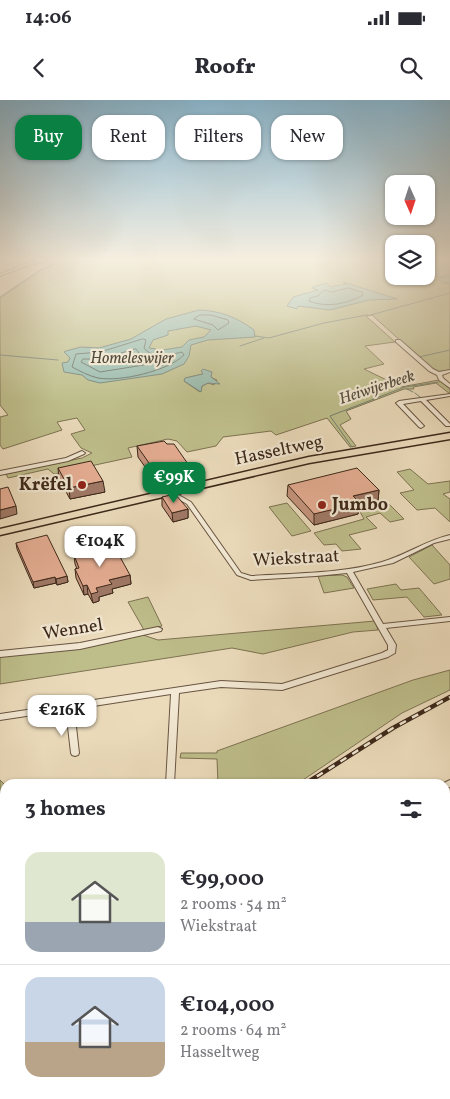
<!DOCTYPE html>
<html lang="en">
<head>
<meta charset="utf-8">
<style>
  :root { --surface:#fff; --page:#f2f2f3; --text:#2b2b33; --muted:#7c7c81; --line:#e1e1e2; --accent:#0b8043 }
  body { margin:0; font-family:Vollkorn,serif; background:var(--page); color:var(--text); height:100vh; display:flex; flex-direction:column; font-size:19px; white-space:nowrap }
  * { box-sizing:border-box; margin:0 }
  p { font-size:16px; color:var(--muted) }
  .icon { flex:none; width:28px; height:28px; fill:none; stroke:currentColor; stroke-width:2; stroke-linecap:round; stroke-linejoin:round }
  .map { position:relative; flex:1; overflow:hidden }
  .sheet { position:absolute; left:0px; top:679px; width:450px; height:321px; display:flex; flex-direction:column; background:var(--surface); border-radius:15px 15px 0 0; box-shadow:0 1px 4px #0004 }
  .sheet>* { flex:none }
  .top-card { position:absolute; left:15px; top:15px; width:420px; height:45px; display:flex; gap:10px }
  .needle { width:32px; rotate:177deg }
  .controls { position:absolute; left:385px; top:75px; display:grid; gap:10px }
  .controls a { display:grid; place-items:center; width:50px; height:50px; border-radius:10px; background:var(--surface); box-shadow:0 1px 4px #0004; font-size:25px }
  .price { position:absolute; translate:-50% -42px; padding:0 11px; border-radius:10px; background:#fff; color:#222; font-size:16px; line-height:32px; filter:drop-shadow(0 1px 2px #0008) }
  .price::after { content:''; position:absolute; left:50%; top:30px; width:15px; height:11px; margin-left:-8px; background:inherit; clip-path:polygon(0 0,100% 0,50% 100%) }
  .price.current { background:var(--accent); color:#fff }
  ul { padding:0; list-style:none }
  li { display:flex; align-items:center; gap:15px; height:125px; padding:0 25px }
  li+li { border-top:1px solid var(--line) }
  li span { display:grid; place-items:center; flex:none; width:140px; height:100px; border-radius:15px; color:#555 }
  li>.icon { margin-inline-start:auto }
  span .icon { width:60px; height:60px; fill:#fffc; stroke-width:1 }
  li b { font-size:21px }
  h2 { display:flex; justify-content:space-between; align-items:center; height:60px; padding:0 25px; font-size:21px }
  .tag { padding:0 18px; border-radius:15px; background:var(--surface); box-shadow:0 1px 4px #0004; font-size:18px; line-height:45px }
  .tag.current { background:var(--accent); color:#fff }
  .status { display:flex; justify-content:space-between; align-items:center; height:35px; padding:0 25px; background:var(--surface); direction:ltr }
  .status svg { height:14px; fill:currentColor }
  header { display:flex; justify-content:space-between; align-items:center; height:65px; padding:0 25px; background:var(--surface); font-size:22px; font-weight:800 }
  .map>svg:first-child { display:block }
  .green { fill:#bebe8b; stroke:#7d7252; fill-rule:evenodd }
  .water { fill:#98bbae; stroke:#738072; fill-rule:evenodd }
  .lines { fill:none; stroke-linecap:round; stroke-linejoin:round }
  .shore { stroke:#6a7164; stroke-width:1 }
  .stream { stroke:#738072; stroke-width:1 }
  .street-casing { stroke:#685442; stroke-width:2 }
  .primary-casing { stroke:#3c2719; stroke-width:3 }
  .street { fill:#f2e8d3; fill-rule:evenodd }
  .primary { fill:#ebdbbb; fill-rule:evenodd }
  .rail-far1-casing { stroke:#3c2719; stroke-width:4.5 }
  .rail-casing { stroke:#3c2719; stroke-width:5 }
  .rail-far1 { stroke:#f2e8d3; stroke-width:2.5; stroke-dasharray:7; stroke-linecap:butt }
  .rail { stroke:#f2e8d3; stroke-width:3; stroke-dasharray:9; stroke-linecap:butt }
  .wall { fill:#c5957e; stroke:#3c2719 }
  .shaded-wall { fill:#a07967; stroke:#3c2719 }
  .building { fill:#e5ad93; stroke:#3c2719 }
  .poi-dot { fill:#8f2418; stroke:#f2e8d3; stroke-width:2 }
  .labels { text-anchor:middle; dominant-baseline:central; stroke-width:4.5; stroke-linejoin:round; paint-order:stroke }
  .far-water-label { font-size:16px; font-style:italic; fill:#534c3e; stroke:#f2e8d3 }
  .street-label { font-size:18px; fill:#3c2719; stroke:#f2e8d3 }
  .poi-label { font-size:18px; font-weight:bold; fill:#3c2719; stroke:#f2e8d3; text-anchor:end }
</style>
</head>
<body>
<div class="status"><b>14:06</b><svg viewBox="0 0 49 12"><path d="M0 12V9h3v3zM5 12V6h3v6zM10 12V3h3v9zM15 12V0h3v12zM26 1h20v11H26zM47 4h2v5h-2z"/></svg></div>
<header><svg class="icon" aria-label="back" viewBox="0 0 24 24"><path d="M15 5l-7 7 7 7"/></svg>Roofr<svg class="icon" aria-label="search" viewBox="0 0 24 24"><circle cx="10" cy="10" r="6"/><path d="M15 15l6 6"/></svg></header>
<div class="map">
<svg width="450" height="999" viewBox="0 0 450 999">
  <rect width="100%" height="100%" fill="#ebdbbb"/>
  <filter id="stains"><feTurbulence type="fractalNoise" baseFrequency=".004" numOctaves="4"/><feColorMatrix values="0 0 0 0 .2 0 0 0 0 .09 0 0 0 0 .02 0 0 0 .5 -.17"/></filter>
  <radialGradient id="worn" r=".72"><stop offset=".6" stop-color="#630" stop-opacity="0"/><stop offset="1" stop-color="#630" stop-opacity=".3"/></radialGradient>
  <g class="green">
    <path d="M61,161H394V176H426V161H450V270L435,272L372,215L366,216L395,242L365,246L384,264L364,269L401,287L439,280L450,289V294L436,283L413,287L414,289H404L346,311L351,319L340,325L356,346L350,347L327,318L276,335L271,331L223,337L216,346L187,352L177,341L168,339L128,348L132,357L54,374L48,369L8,378L6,374L82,358L92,353L81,348L71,334L85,330L77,318L57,322L62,330L3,349L0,345V317L8,315L0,305V198L41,170ZM203,274L217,280L214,285L208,283L202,286L200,292L184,281L186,278Z"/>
    <path d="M410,369L428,384L450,381V392L443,394L450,399V422L435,408L417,410L400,393L414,390L397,372Z"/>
    <path d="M386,401L404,419L390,422L380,413L366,417L377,428L349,435L361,449L342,451L336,444L324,445L314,433L364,419L358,408Z"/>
    <path d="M287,403L311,431L292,436L269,407Z"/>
    <path d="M432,445L450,465V479L434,484L409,457Z"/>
    <path d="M342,475L347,477L354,488L324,493L318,476Z"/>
    <path d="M396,484L401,490L419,488L442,515L424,517L407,497L373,500L367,489Z"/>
    <path d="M148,497L162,526L144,530L128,502Z"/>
    <path d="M375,521L378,530L353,532L263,554L232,548L0,584V555L143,535L158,540Z"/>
    <path d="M450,570V590L402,613L297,684H218L217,659L180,658L181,653H217V651L413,580Z"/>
    <path d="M0,680L5,685V755L0,750Z"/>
    <path d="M5,893V958L0,964V896Z"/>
    <path d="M445,977L450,979V999H375L376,995H445Z"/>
    <path d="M8,995H369L367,999H5Z"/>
  </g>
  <g class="water">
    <path d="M426,161H450V174L446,176H450V183H444L437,179L444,177L429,176L428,183H424L402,176H426Z"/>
    <path d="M343,182L397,199L369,200L330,210L298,206L297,209L287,206L293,197L318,190L312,188L313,187L327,183L330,187L346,184Z"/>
    <path d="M199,210C221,211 236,217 254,230L255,237L208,240L191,245L189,256L184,264L162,274L100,283L88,280L82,275L64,272L62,263L68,262L70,258L64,252L66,251L81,247L99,248L131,239L166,219ZM196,226L211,230L204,237L189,240L182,247L156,251V249L149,248L153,240L168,235V231Z"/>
    <path d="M203,269L212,272L211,277L220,284L208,283L202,286L201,292L184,281L185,278L203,274L201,271Z"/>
  </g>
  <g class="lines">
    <g class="shore">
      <path d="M348,188L362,192L363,195C347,204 327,208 309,201L310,198L318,196L324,190L331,192Z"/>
      <path d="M200,215H211L228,220L229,223L218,230L213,225L194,219Z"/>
      <path d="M143,239L146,240L144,248C154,260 169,255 182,252L184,255C168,271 120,282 98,278C89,276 80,271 72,267L76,254L100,252Z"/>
      <path d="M136,249L142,257L150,261V264L100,272L81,262L83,259H101Z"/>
    </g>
    <g class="stream">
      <path d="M0,197L40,170L60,161"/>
      <path d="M371,215L450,193"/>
      <path d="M255,236L269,238L324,223L367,215"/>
      <path d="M240,246L264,238"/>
      <path d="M0,255L58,260"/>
      <path d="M421,259L419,257L450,250"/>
      <path d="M407,289L413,292"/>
      <path d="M415,293L420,297"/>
      <path d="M352,347L330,316L405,287L439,282"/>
    </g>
    <g class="street-casing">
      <g id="street">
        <path d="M40,161H48L29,165L0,176V174L27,163Z"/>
        <path d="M396,240H400L433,269L439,272L450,270V272L442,275L443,278L450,284V288L439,280L437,275L429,271L396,242Z"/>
        <path d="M450,294V296L426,300L450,324V326H446L421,301L403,304L424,326L421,328L419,327L396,303L399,301Z"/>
        <path d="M82,351L85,353L84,354L68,361L0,375V371L66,358Z"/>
        <path d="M177,394L191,402L241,473L251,476C295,473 340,474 382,462C406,455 425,441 450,435V439L434,443L393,463L353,472L383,524L450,517V521L386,528L396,545L395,553L388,557L282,590L221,587L179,593L174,684H166L171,594L74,609L79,653L78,655L75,656L72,655L71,653L66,610L0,620V614L221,581L282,584L382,553L388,550V545L347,473L316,476L251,480L237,475L187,404L175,397L174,396L175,395Z"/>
        <path d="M158,527L162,529L161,531L80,549L0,557V551L80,543Z"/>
        <path d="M450,680V687L445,689V684H442Z"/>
        <path d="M445,759L450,761V771L445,769Z"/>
        <path d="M450,820V832L445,835V823Z"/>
        <path d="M445,965L450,967V979L445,977Z"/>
      </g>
    </g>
    <g class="primary-casing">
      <path id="primary" d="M450,333V339L309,363L0,435V429L309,357Z"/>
    </g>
    <use href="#street" class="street"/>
    <use href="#primary" class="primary"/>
    <g class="rail-far1-casing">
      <path id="rail-far1" d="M305,684L393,628L450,597"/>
    </g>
    <g class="rail-casing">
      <g id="rail">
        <path d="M0,857L5,855"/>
        <path d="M0,884L5,881"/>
        <path d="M0,991L5,984"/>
      </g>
    </g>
    <use href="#rail-far1" class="rail-far1"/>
    <use href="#rail" class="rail"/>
  </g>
  <g class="wall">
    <path d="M137,346L188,375L155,381L138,357Z"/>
    <path d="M58,368L105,392L70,399L59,379Z"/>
    <path d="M288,385L379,390L378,401L359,406L358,414L314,425L287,396Z"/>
    <path d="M162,397L188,409V418L173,422L162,406Z"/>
    <path d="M16,443L67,476L68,482L57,485L56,483L34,488L17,449Z"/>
    <path d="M74,455L130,475L131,484L112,489L113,493L99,497V501L93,503L88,494L84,495L76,478L75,469H77L75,464Z"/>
  </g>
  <g class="shaded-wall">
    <path d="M188,364V375L155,381L154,370Z"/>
    <path d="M103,381L105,392L70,399L69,388Z"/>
    <path d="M379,390L378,401L359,406L358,414L314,425V414L353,396Z"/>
    <path d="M16,406L17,414L0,419V410Z"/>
    <path d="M188,409V418L173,422L172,413Z"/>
    <path d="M130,475L131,484L112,489L113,493L99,497V501L93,503L91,494L96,488L109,480Z"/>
    <path d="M67,476L68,482L57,485L56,479Z"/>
    <path d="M55,477L56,483L34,488L33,482Z"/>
    <path d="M87,485L88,494L84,495L83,486Z"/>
  </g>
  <g class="building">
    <path d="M164,341L167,344H174L188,364L154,370L137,346Z"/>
    <path d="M91,361L103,381L69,388L58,368Z"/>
    <path d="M357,368L379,390L353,396L360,403L314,414L288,385Z"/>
    <path d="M8,387L16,406L0,410V389Z"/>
    <path d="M175,394L188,409L172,413L162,397Z"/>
    <path d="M47,435L67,476L56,479L55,477L33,482L16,443Z"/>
    <path d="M114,446L130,475L109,480L112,484L96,488L98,492L91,494L87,485L83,486L75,469L79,468L74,455Z"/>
  </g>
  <linearGradient id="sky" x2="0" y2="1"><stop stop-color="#88b7d1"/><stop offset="0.53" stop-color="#f6efe0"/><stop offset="1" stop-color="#f6efe0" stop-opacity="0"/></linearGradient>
  <rect width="450" height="301" fill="url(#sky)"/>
  <g class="poi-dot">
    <circle cx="82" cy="385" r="5"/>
    <circle cx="322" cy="405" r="5"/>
  </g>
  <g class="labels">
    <g class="far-water-label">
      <text x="132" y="259">Homeleswijer</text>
      <text transform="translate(377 288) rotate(-18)">Heiwijerbeek</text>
    </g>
    <g class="street-label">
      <text transform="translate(279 351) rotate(-12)">Hasseltweg</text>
      <text transform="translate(296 459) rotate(-3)">Wiekstraat</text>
      <text transform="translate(73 530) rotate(-9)">Wennel</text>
    </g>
    <g class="poi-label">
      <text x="72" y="385">Krëfel</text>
      <text x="332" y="405" text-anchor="start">Jumbo</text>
    </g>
  </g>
  <rect width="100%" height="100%" filter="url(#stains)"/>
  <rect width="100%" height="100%" fill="url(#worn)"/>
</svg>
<div class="controls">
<a><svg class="needle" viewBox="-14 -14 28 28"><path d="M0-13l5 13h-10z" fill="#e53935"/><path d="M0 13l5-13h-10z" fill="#7c7c81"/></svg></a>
<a><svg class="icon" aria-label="layers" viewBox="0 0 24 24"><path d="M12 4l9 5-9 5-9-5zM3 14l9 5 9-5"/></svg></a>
</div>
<b class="price current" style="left:174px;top:404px">€99K</b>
<b class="price" style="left:100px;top:468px">€104K</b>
<b class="price" style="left:62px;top:637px">€216K</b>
<div class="top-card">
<a class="tag current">Buy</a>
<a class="tag">Rent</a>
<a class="tag">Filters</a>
<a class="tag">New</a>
</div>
<section class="sheet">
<h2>3 homes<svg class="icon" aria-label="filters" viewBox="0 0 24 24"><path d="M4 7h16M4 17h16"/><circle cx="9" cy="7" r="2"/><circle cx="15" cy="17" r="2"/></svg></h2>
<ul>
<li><span style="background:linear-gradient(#dfe7d0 70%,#9aa5b1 0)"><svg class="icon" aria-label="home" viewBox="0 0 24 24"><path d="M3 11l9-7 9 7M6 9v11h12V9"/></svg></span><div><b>€99,000</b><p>2 rooms · 54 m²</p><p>Wiekstraat</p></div></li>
<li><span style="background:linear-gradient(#c9d6e8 65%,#b9a48a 0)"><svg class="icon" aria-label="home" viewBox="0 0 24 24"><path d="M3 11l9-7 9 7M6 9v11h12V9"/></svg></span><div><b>€104,000</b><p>2 rooms · 64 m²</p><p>Hasseltweg</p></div></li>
</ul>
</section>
</div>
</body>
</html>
